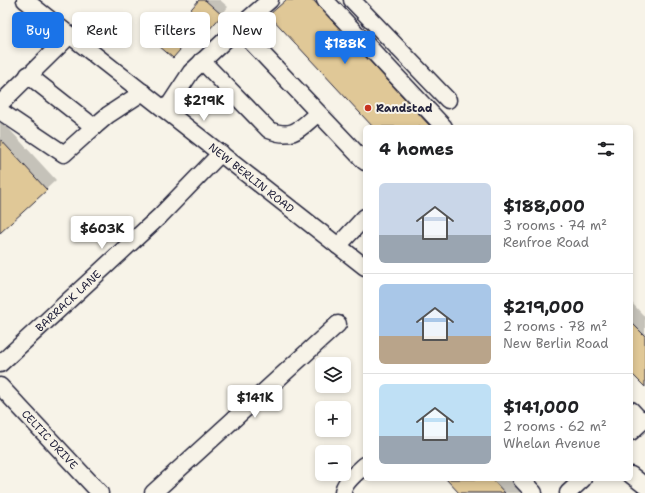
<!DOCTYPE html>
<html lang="en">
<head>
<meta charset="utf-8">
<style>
  :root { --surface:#fff; --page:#f2f2f2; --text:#202124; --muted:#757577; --line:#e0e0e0; --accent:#1a73e8 }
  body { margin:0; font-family:"Shantell Sans",sans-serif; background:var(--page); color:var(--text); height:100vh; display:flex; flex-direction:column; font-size:15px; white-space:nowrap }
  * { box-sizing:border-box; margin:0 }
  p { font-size:13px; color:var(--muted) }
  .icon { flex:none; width:22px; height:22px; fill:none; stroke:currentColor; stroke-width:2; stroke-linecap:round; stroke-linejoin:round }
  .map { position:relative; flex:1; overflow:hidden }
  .sheet { position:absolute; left:363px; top:125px; width:270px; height:356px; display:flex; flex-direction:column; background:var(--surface); border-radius:6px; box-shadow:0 2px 6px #0003 }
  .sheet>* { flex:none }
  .banner { position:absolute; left:12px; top:12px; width:291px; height:36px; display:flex; gap:8px }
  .controls { position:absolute; left:315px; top:357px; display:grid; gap:8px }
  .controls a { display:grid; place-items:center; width:36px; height:36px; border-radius:6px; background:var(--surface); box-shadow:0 2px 6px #0003; font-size:20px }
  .price { position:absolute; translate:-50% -34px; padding:0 9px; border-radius:4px; background:#fff; color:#222; font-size:13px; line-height:26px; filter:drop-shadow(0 1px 2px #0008) }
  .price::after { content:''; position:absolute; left:50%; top:24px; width:12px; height:9px; margin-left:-6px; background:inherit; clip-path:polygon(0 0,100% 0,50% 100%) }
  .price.on { background:var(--accent); color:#fff }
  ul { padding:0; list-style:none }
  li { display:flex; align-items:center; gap:12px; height:100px; padding:0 16px }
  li+li { border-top:1px solid var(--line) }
  li span { display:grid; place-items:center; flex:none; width:112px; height:80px; border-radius:6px; color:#555 }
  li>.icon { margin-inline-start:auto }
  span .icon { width:48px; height:48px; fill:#fffc; stroke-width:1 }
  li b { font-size:17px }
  h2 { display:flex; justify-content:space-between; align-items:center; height:48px; padding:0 16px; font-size:17px }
  .pill { padding:0 14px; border-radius:6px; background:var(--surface); box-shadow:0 2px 6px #0003; font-size:14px; line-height:36px }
  .pill.on { background:var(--accent); color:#fff }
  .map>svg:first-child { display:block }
  .shadow { fill:#0003 }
  .building { fill:#e0c897; stroke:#22223b }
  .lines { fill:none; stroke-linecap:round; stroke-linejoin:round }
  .minor-casing { stroke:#22223b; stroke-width:19 }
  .minor { stroke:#f7f3e8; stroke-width:16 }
  .poi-dot { fill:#c8321e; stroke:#f7f3e8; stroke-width:1.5 }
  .labels { text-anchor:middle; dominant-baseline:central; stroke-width:4; stroke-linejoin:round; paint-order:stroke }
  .poi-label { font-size:11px; font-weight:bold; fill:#22223b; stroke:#f7f3e8; text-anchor:start }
  .street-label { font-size:11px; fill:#22223b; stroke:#f7f3e8 }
</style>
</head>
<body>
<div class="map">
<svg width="645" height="493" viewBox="0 0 645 493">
  <rect width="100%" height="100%" fill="#f7f3e8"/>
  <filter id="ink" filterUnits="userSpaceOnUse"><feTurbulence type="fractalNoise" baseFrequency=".025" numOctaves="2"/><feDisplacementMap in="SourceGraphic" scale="8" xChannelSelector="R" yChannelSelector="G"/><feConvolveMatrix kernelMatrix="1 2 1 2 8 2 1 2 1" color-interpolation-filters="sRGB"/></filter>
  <g filter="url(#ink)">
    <g class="shadow">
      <path d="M200,0H220L228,7L216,22L202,24Z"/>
      <path d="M287,0H327L446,127H375Z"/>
      <path d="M0,119L56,180L0,232Z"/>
      <path d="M631,302L645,317V378L631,371Z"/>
      <path d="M447,479H510L521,491L519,493H461Z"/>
    </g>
    <g class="building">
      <path d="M199,0H205L222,15L208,31L202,25L173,58L159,46Z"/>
      <path d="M286,0H313L431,127H373L269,15Z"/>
      <path d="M0,139L47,190L0,233Z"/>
      <path d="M631,322L645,336V387L631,373Z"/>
      <path d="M446,479H492L505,493H459Z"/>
    </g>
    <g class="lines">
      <g class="minor-casing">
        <g id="minor">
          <path id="s1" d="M25,0L365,267"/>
          <path d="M325,0L444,127"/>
          <path d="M352,0L448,100"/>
          <path d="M238,28L270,0"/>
          <path d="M202,61L269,130C294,140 300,128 318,113"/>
          <path d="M0,104L70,35"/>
          <path d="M166,110L191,72L238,28L365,162"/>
          <path d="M0,111L64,154L94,127L28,75"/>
          <path d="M94,127L108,115L143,92"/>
          <path d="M338,246L365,217"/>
          <path id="s2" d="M0,364L160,216L221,153"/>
          <path id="s3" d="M0,386L100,493"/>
          <path d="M631,410L642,422"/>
          <path d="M631,432L645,419"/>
          <path d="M631,475L645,486"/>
          <path d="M521,479L534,493"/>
          <path d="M153,493L338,324"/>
          <path d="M343,493C343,482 358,472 365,465"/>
          <path d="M568,493L583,479"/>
        </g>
      </g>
      <use href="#minor" class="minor"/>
    </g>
  </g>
  <circle class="poi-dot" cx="368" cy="108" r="4"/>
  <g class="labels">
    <g class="poi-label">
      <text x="376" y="108">Randstad</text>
    </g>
    <g class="street-label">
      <text stroke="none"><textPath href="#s1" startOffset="288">NEW BERLIN ROAD</textPath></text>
      <text stroke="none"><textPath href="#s2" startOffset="93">BARRACK LANE</textPath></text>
      <text stroke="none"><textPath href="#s3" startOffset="73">CELTIC DRIVE</textPath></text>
    </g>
  </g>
</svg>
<div class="controls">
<a><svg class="icon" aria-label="layers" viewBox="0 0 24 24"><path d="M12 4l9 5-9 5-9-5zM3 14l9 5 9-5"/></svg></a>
<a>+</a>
<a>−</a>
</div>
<b class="price on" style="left:345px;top:65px">$188K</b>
<b class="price" style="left:204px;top:122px">$219K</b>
<b class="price" style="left:102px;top:250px">$603K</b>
<b class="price" style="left:255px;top:419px">$141K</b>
<div class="banner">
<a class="pill on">Buy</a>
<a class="pill">Rent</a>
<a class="pill">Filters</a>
<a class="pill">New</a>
</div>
<section class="sheet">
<h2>4 homes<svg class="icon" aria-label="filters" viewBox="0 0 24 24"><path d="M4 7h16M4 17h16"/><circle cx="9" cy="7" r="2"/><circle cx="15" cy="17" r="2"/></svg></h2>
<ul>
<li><span style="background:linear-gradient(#c9d6e8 65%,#9aa5b1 0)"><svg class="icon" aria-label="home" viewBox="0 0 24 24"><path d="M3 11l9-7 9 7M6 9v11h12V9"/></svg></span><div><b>$188,000</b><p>3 rooms · 74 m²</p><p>Renfroe Road</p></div></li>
<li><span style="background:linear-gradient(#a9c7e8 65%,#b9a48a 0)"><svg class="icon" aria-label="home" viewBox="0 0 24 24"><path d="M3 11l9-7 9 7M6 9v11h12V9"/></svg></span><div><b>$219,000</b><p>2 rooms · 78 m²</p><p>New Berlin Road</p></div></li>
<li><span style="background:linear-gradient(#bfe0f5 65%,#9aa5b1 0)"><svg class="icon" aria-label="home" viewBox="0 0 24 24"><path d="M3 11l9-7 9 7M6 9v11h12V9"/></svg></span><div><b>$141,000</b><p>2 rooms · 62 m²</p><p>Whelan Avenue</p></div></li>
</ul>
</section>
</div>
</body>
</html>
